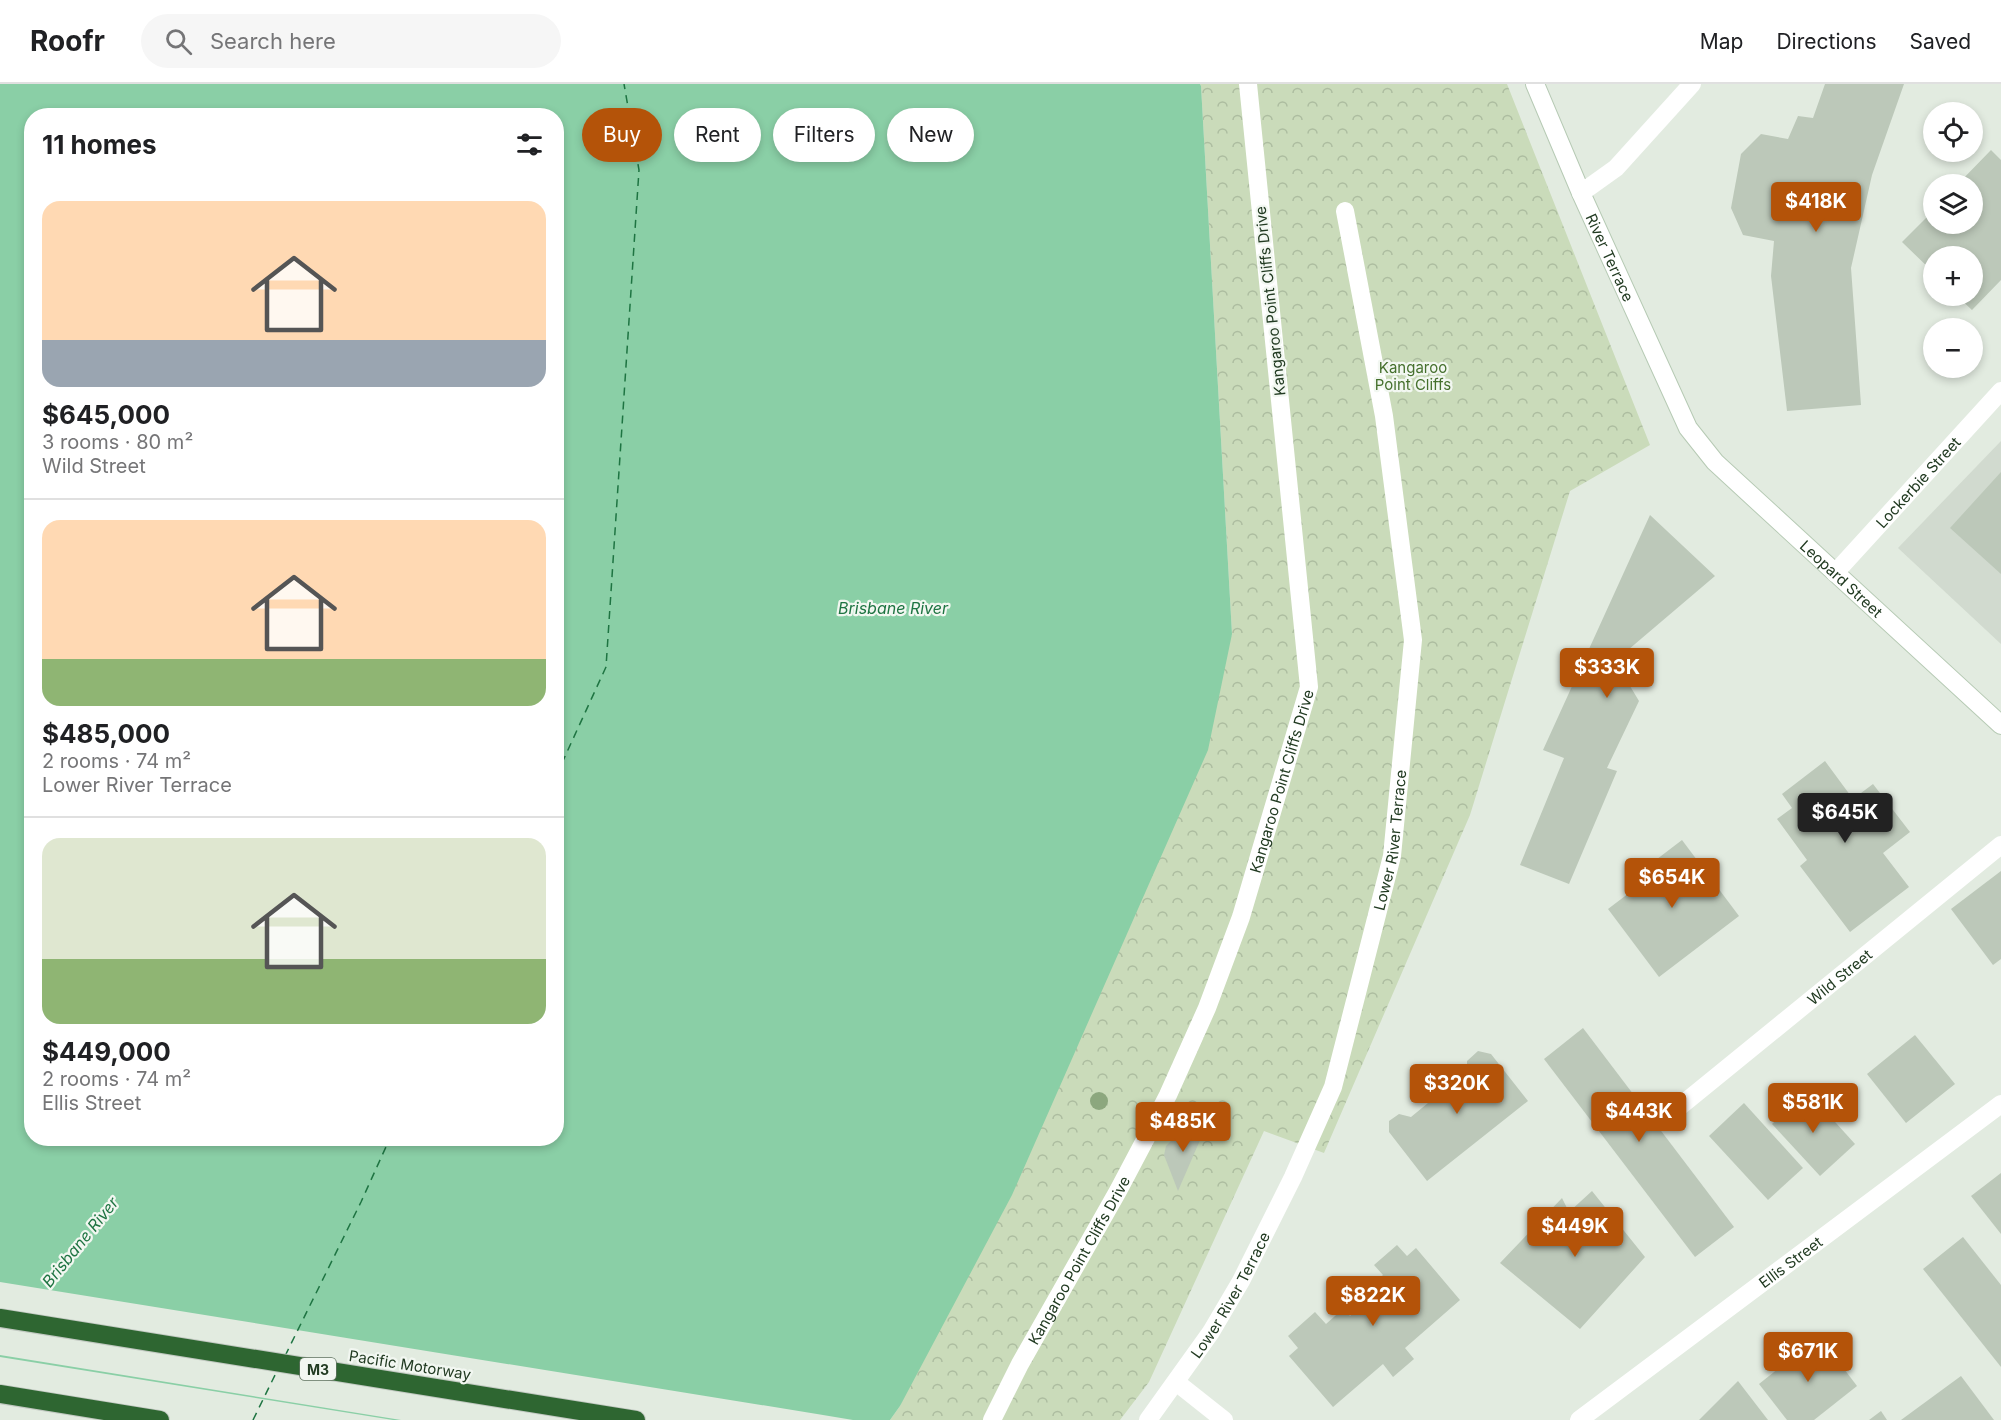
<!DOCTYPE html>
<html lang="en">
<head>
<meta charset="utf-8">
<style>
  :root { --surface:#fff; --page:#f6f6f6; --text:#202124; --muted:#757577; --line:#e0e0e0; --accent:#b45309 }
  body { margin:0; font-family:Inter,sans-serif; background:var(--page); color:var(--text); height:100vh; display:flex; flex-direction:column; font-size:22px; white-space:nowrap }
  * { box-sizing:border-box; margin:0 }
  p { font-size:20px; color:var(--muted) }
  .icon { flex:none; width:33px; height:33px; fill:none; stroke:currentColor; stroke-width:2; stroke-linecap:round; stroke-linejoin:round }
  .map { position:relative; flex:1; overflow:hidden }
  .drawer { position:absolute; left:24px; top:24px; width:540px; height:1038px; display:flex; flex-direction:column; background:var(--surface); border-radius:24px; box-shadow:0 3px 9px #0003 }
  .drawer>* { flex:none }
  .banner { position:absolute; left:582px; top:24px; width:570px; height:54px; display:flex; gap:12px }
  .controls { position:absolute; left:1923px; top:18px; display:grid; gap:12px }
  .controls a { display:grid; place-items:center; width:60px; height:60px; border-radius:50%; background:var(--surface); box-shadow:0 3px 9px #0003; font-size:30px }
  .price { position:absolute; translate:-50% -51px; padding:0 14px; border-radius:6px; background:var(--accent); color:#fff; font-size:20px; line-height:39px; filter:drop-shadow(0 2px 3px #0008) }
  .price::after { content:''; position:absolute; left:50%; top:36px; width:18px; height:14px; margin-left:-9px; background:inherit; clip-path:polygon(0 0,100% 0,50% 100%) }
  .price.selected { background:#222; color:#fff }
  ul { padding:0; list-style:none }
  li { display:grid; align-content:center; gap:12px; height:318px; padding:0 18px }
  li+li { border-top:2px solid var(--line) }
  li span { display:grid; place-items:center; height:186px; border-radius:18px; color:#555 }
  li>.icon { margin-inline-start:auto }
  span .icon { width:108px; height:108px; fill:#fffc; stroke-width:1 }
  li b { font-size:26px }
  h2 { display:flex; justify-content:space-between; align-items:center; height:72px; padding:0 18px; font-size:26px }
  .tag { padding:0 21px; border-radius:27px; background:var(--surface); box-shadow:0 3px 9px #0003; font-size:21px; line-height:54px }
  .tag.selected { background:var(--accent); color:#fff }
  header { display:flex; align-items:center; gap:36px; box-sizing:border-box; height:84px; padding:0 30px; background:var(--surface); border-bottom:2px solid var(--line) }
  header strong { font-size:28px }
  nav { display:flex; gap:33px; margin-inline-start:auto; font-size:21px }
  .search { width:420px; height:54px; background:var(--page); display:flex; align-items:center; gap:15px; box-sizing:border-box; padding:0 21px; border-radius:33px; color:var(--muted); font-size:22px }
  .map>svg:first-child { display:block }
  .built { fill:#d1dacf }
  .park { fill:url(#park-crowns) }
  .water { fill:#8acfa6; fill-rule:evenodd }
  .pier { fill:#e2ebe0 }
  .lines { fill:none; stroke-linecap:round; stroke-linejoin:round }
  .ferry { stroke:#1e7442; stroke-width:1.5; stroke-dasharray:8 6; stroke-linecap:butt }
  .building { fill:#bcc8b9 }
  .secondary-casing { stroke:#b6cab4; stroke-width:20 }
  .highway-casing { stroke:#c1c8c1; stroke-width:20 }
  .lane { stroke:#fff; stroke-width:18 }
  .street { stroke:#fff; stroke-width:18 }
  .secondary { stroke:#fff; stroke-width:18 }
  .highway { stroke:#2e6631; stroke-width:18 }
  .tree { fill:#8ca77e }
  .labels { text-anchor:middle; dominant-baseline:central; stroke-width:4.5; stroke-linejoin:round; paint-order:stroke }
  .shield { fill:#f2f7f1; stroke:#607360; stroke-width:1.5 }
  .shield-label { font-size:14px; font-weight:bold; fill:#223b22 }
  .street-label { font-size:15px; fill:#223b22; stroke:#f2f7f1 }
  .park-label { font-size:15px; fill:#45702d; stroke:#f2f7f1 }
  .water-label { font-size:16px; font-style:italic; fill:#1e7442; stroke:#f2f7f1 }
</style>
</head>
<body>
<header>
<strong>Roofr</strong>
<div class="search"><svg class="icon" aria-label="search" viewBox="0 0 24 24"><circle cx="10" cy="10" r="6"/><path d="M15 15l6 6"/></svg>Search here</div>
<nav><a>Map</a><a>Directions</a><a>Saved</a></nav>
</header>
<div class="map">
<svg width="2001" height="1336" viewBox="0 0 2001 1336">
  <defs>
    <pattern id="park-crowns" width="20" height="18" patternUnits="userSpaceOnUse" patternTransform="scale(1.5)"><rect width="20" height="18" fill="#cadbba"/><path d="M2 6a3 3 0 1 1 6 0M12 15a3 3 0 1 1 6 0" fill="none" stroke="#adbda0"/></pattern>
  </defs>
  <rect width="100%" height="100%" fill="#e2ebe0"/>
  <path class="built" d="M2001,357V560L1898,464Z"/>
  <path class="park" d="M1200,0H1507L1650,361L1570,407L1470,731L1324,1069L1264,1047L1149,1298L1120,1336H890L900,1322L1232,550L1201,2Z"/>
  <path class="water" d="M0,0H1200L1201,2L1232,550L1208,666L1012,1111L900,1322L890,1336H0ZM32,32H556V1054H32Z"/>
  <g class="pier">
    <path d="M0,1198L817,1330L853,1336H401L0,1271Z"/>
    <path d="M0,1273L393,1336H0Z"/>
  </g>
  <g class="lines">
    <g class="ferry">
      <path d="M556,692L606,583L639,86L624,0"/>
      <path d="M285,1272L361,1118L390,1054"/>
      <path d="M253,1336L277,1287"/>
    </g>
  </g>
  <g class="building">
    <path d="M1825,0H1904L1872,91L1851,184L1861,321L1787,327L1771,192L1774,157L1743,151L1731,124L1741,70L1761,50L1788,55L1798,32L1813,34Z"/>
    <path d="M1991,66L2001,76V196L1972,226L1957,212H1972V172H1934V189L1902,158L1934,126V140H1972V100H1958Z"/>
    <path d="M2001,388V490L1950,444Z"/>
    <path d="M1650,431L1715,492L1615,577L1639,617L1607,684L1617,687L1569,800L1520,781L1564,674L1543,666Z"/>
    <path d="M1825,677L1853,715L1873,700L1910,748L1883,769L1909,803L1850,848L1800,782L1807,776L1777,735L1792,724L1782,710Z"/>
    <path d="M1682,756L1739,832L1659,893L1608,825L1633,806L1627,798Z"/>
    <path d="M2001,787V875L1993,881L1951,825Z"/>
    <path d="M1583,944L1734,1143L1695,1173L1544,975Z"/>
    <path d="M1915,951L1955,1000L1906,1039L1867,990Z"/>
    <path d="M1478,967L1491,970L1528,1017L1427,1097L1389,1048V1037L1399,1030L1411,1033L1428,1019L1423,1013L1449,992L1454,999L1467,990V977Z"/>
    <path d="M1807,1007L1855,1060L1820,1092L1772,1040Z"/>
    <path d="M1744,1019L1803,1084L1768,1116L1709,1052Z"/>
    <path d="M1207,1040L1178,1107L1164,1071L1166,1062L1172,1056L1181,1050Z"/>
    <path d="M2001,1089V1150L1971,1112Z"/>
    <path d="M1592,1107L1645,1173L1580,1245L1500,1179L1562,1114L1569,1128Z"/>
    <path d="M1963,1153L2001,1201V1283L1923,1185Z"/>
    <path d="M1397,1161L1407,1172L1416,1164L1460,1216L1405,1264L1414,1275L1393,1293L1383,1280L1333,1323L1289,1272L1298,1264L1288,1252L1315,1228L1326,1240L1344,1224L1350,1232L1371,1214L1365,1207L1383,1191L1374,1181Z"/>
    <path d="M1819,1252L1857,1302L1814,1336H1787L1759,1300Z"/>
    <path d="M1961,1292L1994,1336H1901Z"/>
    <path d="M1738,1297L1768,1336H1699Z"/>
    <path d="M1881,1327L1887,1336H1869Z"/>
  </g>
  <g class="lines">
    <g class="secondary-casing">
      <g id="secondary">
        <path id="s6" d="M1535,0L1581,109L1688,344L1715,378L2001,641"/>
      </g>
    </g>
    <g class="highway-casing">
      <g id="highway">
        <path d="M0,1234L636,1336"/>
        <path d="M0,1310L160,1336"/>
      </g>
    </g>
    <path class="lane" id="s1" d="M992,1336L1020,1280L1118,1107L1146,1054L1168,1011L1207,924L1241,833L1309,603L1248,0"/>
    <g class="street">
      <path d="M1581,109L1616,84L1692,0"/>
      <path id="s2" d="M1835,489L2001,307"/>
      <path id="s3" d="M1678,1024L2001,761"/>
      <path d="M1176,1298L1224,1336"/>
      <path id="s4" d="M1148,1336L1211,1248L1241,1197L1293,1093L1333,1003L1392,772L1413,556L1384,332L1345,127"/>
      <path id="s5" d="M1579,1336L2001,1020"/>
    </g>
    <use href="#secondary" class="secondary"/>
    <use href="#highway" class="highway"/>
  </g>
  <circle class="tree" cx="1099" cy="1017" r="9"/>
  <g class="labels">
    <rect class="shield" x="300" y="1274" width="36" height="22" rx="4.5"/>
    <g class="shield-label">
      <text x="318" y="1285">M3</text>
    </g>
    <g class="street-label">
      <text stroke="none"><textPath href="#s6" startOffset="189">River Terrace</textPath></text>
      <text transform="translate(1270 217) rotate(-96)">Kangaroo Point Cliffs Drive</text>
      <text stroke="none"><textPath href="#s2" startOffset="123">Lockerbie Street</textPath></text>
      <text stroke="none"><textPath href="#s6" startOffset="592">Leopard Street</textPath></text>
      <text stroke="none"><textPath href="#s1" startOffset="704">Kangaroo Point Cliffs Drive</textPath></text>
      <text stroke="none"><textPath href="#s4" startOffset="636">Lower River Terrace</textPath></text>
      <text stroke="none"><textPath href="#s3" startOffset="208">Wild Street</textPath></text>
      <text stroke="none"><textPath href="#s1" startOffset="182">Kangaroo Point Cliffs Drive</textPath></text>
      <text stroke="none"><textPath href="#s5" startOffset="264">Ellis Street</textPath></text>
      <text stroke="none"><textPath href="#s4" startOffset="150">Lower River Terrace</textPath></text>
      <text transform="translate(410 1281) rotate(9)">Pacific Motorway</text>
    </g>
    <g class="park-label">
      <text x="1413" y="283">Kangaroo<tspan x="1413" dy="17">Point Cliffs</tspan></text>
    </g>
    <g class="water-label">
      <text x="893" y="524">Brisbane River</text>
      <text transform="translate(80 1158) rotate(-51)">Brisbane River</text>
    </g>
  </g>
</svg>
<div class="controls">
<a><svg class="icon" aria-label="locate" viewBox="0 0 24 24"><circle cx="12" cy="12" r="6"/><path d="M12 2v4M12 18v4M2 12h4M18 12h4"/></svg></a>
<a><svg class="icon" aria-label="layers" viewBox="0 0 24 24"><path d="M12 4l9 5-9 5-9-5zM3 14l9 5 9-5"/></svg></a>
<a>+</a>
<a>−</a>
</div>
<b class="price" style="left:1816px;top:149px">$418K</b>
<b class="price" style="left:1607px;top:615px">$333K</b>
<b class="price selected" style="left:1845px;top:760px">$645K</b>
<b class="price" style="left:1672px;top:825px">$654K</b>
<b class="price" style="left:1457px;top:1031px">$320K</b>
<b class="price" style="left:1813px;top:1050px">$581K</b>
<b class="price" style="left:1639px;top:1059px">$443K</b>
<b class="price" style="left:1183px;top:1069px">$485K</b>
<b class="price" style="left:1575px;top:1174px">$449K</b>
<b class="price" style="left:1373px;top:1243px">$822K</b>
<b class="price" style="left:1808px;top:1299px">$671K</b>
<div class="banner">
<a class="tag selected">Buy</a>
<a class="tag">Rent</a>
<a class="tag">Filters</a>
<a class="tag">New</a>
</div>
<section class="drawer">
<h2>11 homes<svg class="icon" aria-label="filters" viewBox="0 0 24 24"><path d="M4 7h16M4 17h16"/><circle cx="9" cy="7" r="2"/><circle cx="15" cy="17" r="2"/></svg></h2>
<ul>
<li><span style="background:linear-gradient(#ffd9b3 75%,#9aa5b1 0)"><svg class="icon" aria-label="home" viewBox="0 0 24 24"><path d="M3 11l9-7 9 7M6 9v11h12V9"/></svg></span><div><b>$645,000</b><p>3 rooms · 80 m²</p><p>Wild Street</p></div></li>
<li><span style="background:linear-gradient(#ffd9b3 75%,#8fb573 0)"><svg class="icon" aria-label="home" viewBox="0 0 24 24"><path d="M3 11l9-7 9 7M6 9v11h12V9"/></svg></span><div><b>$485,000</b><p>2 rooms · 74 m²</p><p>Lower River Terrace</p></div></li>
<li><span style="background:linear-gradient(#dfe7d0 65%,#8fb573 0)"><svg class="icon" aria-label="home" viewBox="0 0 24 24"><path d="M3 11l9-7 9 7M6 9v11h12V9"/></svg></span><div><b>$449,000</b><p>2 rooms · 74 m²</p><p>Ellis Street</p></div></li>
</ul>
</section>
</div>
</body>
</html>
